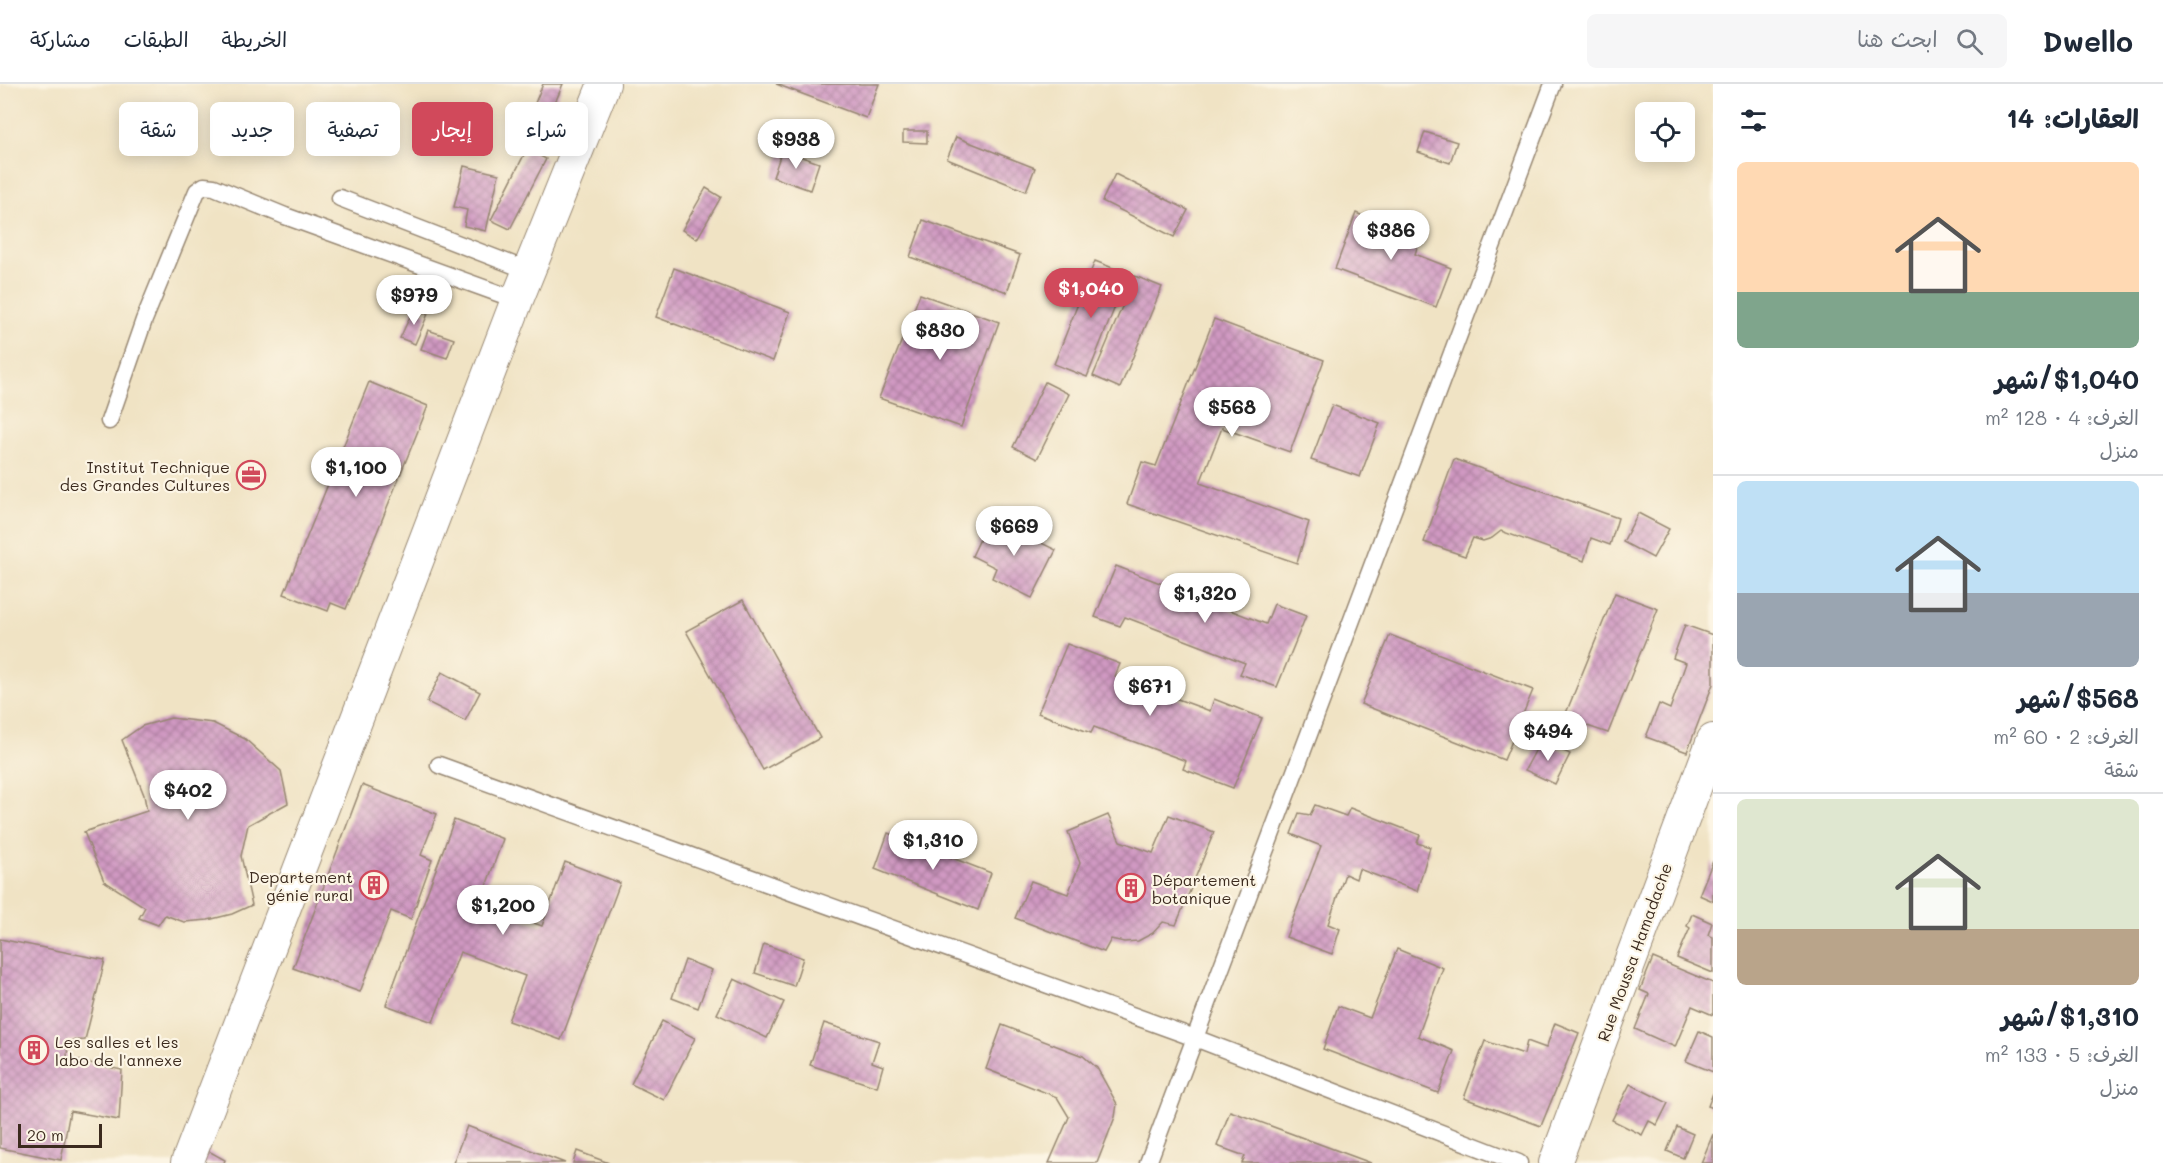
<!DOCTYPE html>
<html lang="ar">
<head>
<meta charset="utf-8">
<style>
  :root { --surface:#fff; --page:#f6f6f7; --text:#1f2937; --muted:#747a83; --line:#e0e1e3; --accent:#d1495b }
  body { margin:0; font-family:Mali,"Playpen Sans Arabic",sans-serif; background:var(--page); color:var(--text); direction:rtl; height:100vh; display:flex; flex-direction:column; font-size:22px; white-space:nowrap }
  * { box-sizing:border-box; margin:0 }
  p { font-size:20px; color:var(--muted) }
  .icon { flex:none; width:33px; height:33px; fill:none; stroke:currentColor; stroke-width:2; stroke-linecap:round; stroke-linejoin:round }
  .map { position:relative; flex:1; overflow:hidden; direction:ltr }
  .side { display:flex; flex-direction:column; background:var(--surface); width:450px }
  .side>* { flex:none }
  .hud { position:absolute; left:18px; top:18px; width:570px; height:54px; direction:rtl; display:flex; gap:12px }
  .tools { position:absolute; left:1635px; top:18px; display:grid; gap:12px }
  .tools a { display:grid; place-items:center; width:60px; height:60px; border-radius:9px; background:var(--surface); box-shadow:0 3px 15px #0003; font-size:30px }
  .scale { position:absolute; left:18px; bottom:15px; width:84px; box-sizing:border-box; padding-left:6px; border:3px solid #3b2a1e; border-top:0; font-size:16px; line-height:21px; white-space:nowrap; color:#3b2a1e; -webkit-text-stroke:4px #fcf5e5; paint-order:stroke }
  .price { position:absolute; translate:-50% -51px; padding:0 14px; border-radius:21px; background:#fff; color:#222; font-size:20px; line-height:39px; filter:drop-shadow(0 2px 3px #0008) }
  .price::after { content:''; position:absolute; left:50%; top:36px; width:18px; height:14px; margin-left:-9px; background:inherit; clip-path:polygon(0 0,100% 0,50% 100%) }
  .price.active { background:var(--accent); color:#fff }
  ul { padding:0; list-style:none }
  li { display:grid; align-content:center; gap:12px; height:318px; padding:0 24px }
  li+li { border-top:2px solid var(--line) }
  li span { display:grid; place-items:center; height:186px; border-radius:9px; color:#555 }
  li>.icon { margin-inline-start:auto }
  span .icon { width:108px; height:108px; fill:#fffc; stroke-width:1 }
  li b { font-size:26px }
  h2 { display:flex; justify-content:space-between; align-items:center; height:72px; padding:0 24px; font-size:26px }
  .chip { padding:0 21px; border-radius:9px; background:var(--surface); box-shadow:0 3px 15px #0003; font-size:21px; line-height:54px }
  .chip.active { background:var(--accent); color:#fff }
  header { display:flex; align-items:center; gap:36px; box-sizing:border-box; height:84px; padding:0 30px; background:var(--surface); border-bottom:2px solid var(--line) }
  header strong { font-size:28px }
  nav { display:flex; gap:33px; margin-inline-start:auto; font-size:21px }
  .search { width:420px; height:54px; background:var(--page); display:flex; align-items:center; gap:15px; box-sizing:border-box; padding:0 21px; border-radius:9px; color:var(--muted); font-size:22px }
  main { display:flex; flex:1; min-height:0 }
  .map>svg:first-child { display:block }
  .building { fill:url(#building-cross-hatch) }
  .lines { fill:none; stroke-linecap:round; stroke-linejoin:round }
  .service-casing { stroke:#968671; stroke-width:19 }
  .minor-casing { stroke:#968671; stroke-width:34 }
  .service { stroke:#fff; stroke-width:16 }
  .minor { stroke:#fff; stroke-width:32 }
  .labels { text-anchor:middle; dominant-baseline:central; stroke-width:4.5; stroke-linejoin:round; paint-order:stroke }
  .poi-label { font-size:16px; fill:#3b2a1e; stroke:#fcf5e5; text-anchor:end }
  .street-label { font-size:16px; fill:#3b2a1e; stroke:#fcf5e5 }
</style>
</head>
<body>
<header>
<strong>Dwello</strong>
<div class="search"><svg class="icon" aria-label="search" viewBox="0 0 24 24"><circle cx="10" cy="10" r="6"/><path d="M15 15l6 6"/></svg>ابحث هنا</div>
<nav><a>الخريطة</a><a>الطبقات</a><a>مشاركة</a></nav>
</header>
<main>
<section class="side">
<h2>العقارات: 14<svg class="icon" aria-label="filters" viewBox="0 0 24 24"><path d="M4 7h16M4 17h16"/><circle cx="9" cy="7" r="2"/><circle cx="15" cy="17" r="2"/></svg></h2>
<ul>
<li><span style="background:linear-gradient(#ffd9b3 70%,#7fa58c 0)"><svg class="icon" aria-label="home" viewBox="0 0 24 24"><path d="M3 11l9-7 9 7M6 9v11h12V9"/></svg></span><div><b>$1,040/شهر</b><p>الغرف: 4 · 128 m²</p><p>منزل</p></div></li>
<li><span style="background:linear-gradient(#bfe0f5 60%,#9aa5b1 0)"><svg class="icon" aria-label="home" viewBox="0 0 24 24"><path d="M3 11l9-7 9 7M6 9v11h12V9"/></svg></span><div><b>$568/شهر</b><p>الغرف: 2 · 60 m²</p><p>شقة</p></div></li>
<li><span style="background:linear-gradient(#dfe7d0 70%,#b9a48a 0)"><svg class="icon" aria-label="home" viewBox="0 0 24 24"><path d="M3 11l9-7 9 7M6 9v11h12V9"/></svg></span><div><b>$1,310/شهر</b><p>الغرف: 5 · 133 m²</p><p>منزل</p></div></li>
</ul>
</section>
<div class="map">
<svg width="1713" height="1079" viewBox="0 0 1713 1079">
  <defs>
    <pattern id="building-cross-hatch" width="8" height="8" patternUnits="userSpaceOnUse" patternTransform="scale(1.5)"><rect width="8" height="8" fill="#d099c2"/><path d="M0 0l8 8M0 8l8-8" fill="none" stroke="#aa7d9d"/></pattern>
  </defs>
  <rect width="100%" height="100%" fill="#fcf5e5"/>
  <filter id="ink" filterUnits="userSpaceOnUse"><feTurbulence type="fractalNoise" baseFrequency=".0167" numOctaves="2"/><feDisplacementMap in="SourceGraphic" scale="12" xChannelSelector="R" yChannelSelector="G"/><feConvolveMatrix kernelMatrix="1 2 1 2 8 2 1 2 1" color-interpolation-filters="sRGB"/></filter>
  <filter id="wash" filterUnits="userSpaceOnUse"><feTurbulence type="fractalNoise" baseFrequency=".008" numOctaves="4" result="noise"/><feDisplacementMap in="SourceGraphic" scale="24" xChannelSelector="R" yChannelSelector="G"/><feGaussianBlur stdDeviation="1.35" result="paint"/><feColorMatrix in="noise" values="0 0 0 0 0 0 0 0 0 0 0 0 0 0 0 0 0 1.4 0 .05"/><feComposite in="paint" operator="in"/></filter>
  <g filter="url(#wash)">
    <rect width="100%" height="100%" fill="#f0e3c4"/>
    <g id="blocks">
      <g class="building">
        <path d="M543,0H563L552,26L535,19Z"/>
        <path d="M776,0H879L866,34Z"/>
        <path d="M903,47H927V59L903,58Z"/>
        <path d="M1425,48L1457,58L1450,79L1418,68Z"/>
        <path d="M956,53L1035,84L1026,107L947,75Z"/>
        <path d="M527,65L546,75L510,145L491,136Z"/>
        <path d="M782,66L819,79L810,106L773,93Z"/>
        <path d="M464,82L499,90L486,147L464,142L467,126L454,123Z"/>
        <path d="M1115,90L1188,126L1174,153L1102,117Z"/>
        <path d="M706,104L721,113L697,155L682,146Z"/>
        <path d="M1356,129L1420,155L1415,170L1451,184L1436,223L1335,185Z"/>
        <path d="M923,136L1020,171L1007,208L910,173Z"/>
        <path d="M1095,177L1128,190L1087,293L1054,280Z"/>
        <path d="M674,184L790,228L773,277L656,233Z"/>
        <path d="M1135,192L1162,203L1120,304L1093,292Z"/>
        <path d="M920,210L999,238L961,343L879,314Z"/>
        <path d="M414,224L428,230L415,260L400,254Z"/>
        <path d="M1214,235L1324,276L1290,368L1222,344L1200,399L1309,438L1297,479L1127,420L1142,378L1156,382Z"/>
        <path d="M428,246L454,255L447,274L421,265Z"/>
        <path d="M369,298L428,322L346,525L331,519L328,527L284,510Z"/>
        <path d="M1045,298L1069,310L1037,375L1013,363Z"/>
        <path d="M1332,321L1380,339L1360,393L1311,376Z"/>
        <path d="M1454,375L1618,434L1610,461L1591,454L1584,477L1501,447L1492,454L1483,457L1473,454L1465,472L1424,458Z"/>
        <path d="M1638,429L1669,445L1653,474L1623,458Z"/>
        <path d="M990,434L1056,466L1032,514L992,494L996,484L972,472Z"/>
        <path d="M1116,482L1266,540L1274,520L1306,532L1277,603L1240,590L1245,579L1125,533L1120,542L1095,533Z"/>
        <path d="M1615,509L1658,525L1608,649L1564,634Z"/>
        <path d="M743,516L820,654L763,686L686,547Z"/>
        <path d="M1685,541L1713,551V600L1687,668L1646,653L1659,620L1670,625L1686,579L1673,574Z"/>
        <path d="M1390,551L1533,606L1504,676L1361,620Z"/>
        <path d="M1067,560L1120,580L1115,592L1210,627L1214,615L1262,634L1233,704L1183,685L1186,677L1094,643L1091,649L1038,629Z"/>
        <path d="M442,588L480,608L465,637L427,618Z"/>
        <path d="M171,634L213,639L245,655L281,687L288,719L248,741L241,772L252,821L232,830L208,836L184,838L165,831L158,841L139,834L145,823L104,797L84,748L147,727L144,711L122,656L142,642Z"/>
        <path d="M1541,656L1570,670L1555,700L1525,686Z"/>
        <path d="M362,701L437,730L421,771L432,776L411,835L391,827L360,908L293,884Z"/>
        <path d="M1315,721L1346,732L1350,724L1420,751L1417,759L1430,763L1417,807L1359,785L1356,795L1345,790L1328,840L1340,845L1332,870L1286,853L1321,762L1291,750L1299,729L1310,731Z"/>
        <path d="M1108,731L1120,757L1153,769L1169,731L1214,748L1176,841L1163,838L1153,849L1138,857L1124,858L1111,855L1104,868L1015,834L1031,797L1068,810L1080,779L1068,748Z"/>
        <path d="M454,736L503,755L480,819L542,842L565,778L620,799L561,956L508,937L525,892L460,868L433,938L386,921Z"/>
        <path d="M888,749L991,789L978,826L875,785Z"/>
        <path d="M1713,777V817L1699,811Z"/>
        <path d="M1692,830L1712,839L1708,851L1713,853V889L1677,874L1690,844L1687,842Z"/>
        <path d="M0,855L105,876L85,956L68,957L67,974L122,986L119,1036L70,1027L61,1076L0,1064Z"/>
        <path d="M764,860L803,874L794,902L755,889Z"/>
        <path d="M1397,865L1443,884L1418,952L1454,967L1438,1009L1323,965L1338,922L1370,934Z"/>
        <path d="M1653,874L1713,899V931L1692,922L1675,963L1635,945L1649,910L1640,906Z"/>
        <path d="M685,876L712,886L698,924L672,914Z"/>
        <path d="M734,895L784,918L767,954L717,930Z"/>
        <path d="M662,937L695,954L664,1016L631,1000Z"/>
        <path d="M824,939L879,957L872,978L883,982L877,1003L810,981Z"/>
        <path d="M1555,939L1579,949L1541,1042L1464,1014L1485,957L1524,970L1527,957L1546,964Z"/>
        <path d="M1002,941L1083,972L1097,984L1117,1020L1115,1033L1097,1079H1049L1069,1033L1057,1013L986,985Z"/>
        <path d="M1699,947L1713,953V988L1686,977Z"/>
        <path d="M1630,1000L1668,1019L1657,1041L1649,1037L1642,1051L1612,1036Z"/>
        <path d="M1713,1009V1024L1708,1022Z"/>
        <path d="M1230,1027L1371,1079H1242L1245,1072L1217,1062Z"/>
        <path d="M467,1042L565,1079H453Z"/>
        <path d="M1677,1043L1693,1050L1683,1074L1667,1067Z"/>
        <path d="M1713,1050V1079H1701Z"/>
        <path d="M205,1065L225,1076L224,1079H198Z"/>
        <path d="M577,1067L609,1079H573Z"/>
      </g>
    </g>
  </g>
  <g filter="url(#ink)">
    <use href="#blocks" fill-opacity="0" stroke="#968671" stroke-width="1.5"/>
    <g class="lines">
      <g class="service-casing">
        <g id="service">
          <path d="M340,114L529,187"/>
          <path d="M109,337L144,236L197,107L204,102L214,103L285,132L517,216"/>
          <path d="M439,681L1195,954L1519,1079"/>
          <path d="M1148,1079L1553,0"/>
        </g>
      </g>
      <g class="minor-casing">
        <g id="minor">
          <path d="M187,1079L517,216L604,0"/>
          <path d="M1555,1079L1713,656"/>
        </g>
      </g>
      <use href="#service" class="service"/>
      <use href="#minor" class="minor"/>
    </g>
  </g>
  <defs>
    <g id="office-ring" transform="scale(1.5)"><circle r="9.5" fill="#fcf5e5" stroke="#d1495b" stroke-width="1.5"/><path d="M-6-3h4V-5.5h4V-3h4V5H-6ZM-1-4.5V-3h2v-1.5ZM-6 0V1H6V0Z" fill="#d1495b"/></g>
    <g id="building-ring" transform="scale(1.5)"><circle r="9.5" fill="#fcf5e5" stroke="#d1495b" stroke-width="1.5"/><path d="M-4-6H4V6H1V3H-1V6H-4ZM-2.5-4.3h1.7v1.8h-1.7ZM.8-4.3h1.7v1.8H.8ZM-2.5-1h1.7V.8h-1.7ZM.8-1h1.7V.8H.8Z" fill="#d1495b"/></g>
  </defs>
  <g fill-rule="evenodd">
    <use href="#office-ring" x="251" y="391"/>
    <use href="#building-ring" x="374" y="801"/>
    <use href="#building-ring" x="1131" y="804"/>
    <use href="#building-ring" x="34" y="966"/>
  </g>
  <g class="labels">
    <g class="poi-label">
      <text x="230" y="382">Institut Technique<tspan x="230" dy="18">des Grandes Cultures</tspan></text>
      <text x="353" y="792">Departement<tspan x="353" dy="18">génie rural</tspan></text>
      <text x="1152" y="795" text-anchor="start">Département<tspan x="1152" dy="18">botanique</tspan></text>
      <text x="55" y="957" text-anchor="start">Les salles et les<tspan x="55" dy="18">labo de l'annexe</tspan></text>
    </g>
    <g class="street-label">
      <text transform="translate(1634 868) rotate(-70)">Rue Moussa Hamadache</text>
    </g>
  </g>
</svg>
<div class="tools">
<a><svg class="icon" aria-label="locate" viewBox="0 0 24 24"><circle cx="12" cy="12" r="6"/><path d="M12 2v4M12 18v4M2 12h4M18 12h4"/></svg></a>
</div>
<div class="scale">20 m</div>
<b class="price" style="left:796px;top:86px">$938</b>
<b class="price" style="left:1391px;top:177px">$386</b>
<b class="price active" style="left:1091px;top:235px">$1,040</b>
<b class="price" style="left:414px;top:242px">$979</b>
<b class="price" style="left:940px;top:277px">$830</b>
<b class="price" style="left:1232px;top:354px">$568</b>
<b class="price" style="left:356px;top:414px">$1,100</b>
<b class="price" style="left:1014px;top:473px">$669</b>
<b class="price" style="left:1205px;top:540px">$1,320</b>
<b class="price" style="left:1150px;top:633px">$671</b>
<b class="price" style="left:1548px;top:678px">$494</b>
<b class="price" style="left:188px;top:737px">$402</b>
<b class="price" style="left:933px;top:787px">$1,310</b>
<b class="price" style="left:503px;top:852px">$1,200</b>
<div class="hud">
<a class="chip">شراء</a>
<a class="chip active">إيجار</a>
<a class="chip">تصفية</a>
<a class="chip">جديد</a>
<a class="chip">شقة</a>
</div>
</div>
</main>
</body>
</html>
